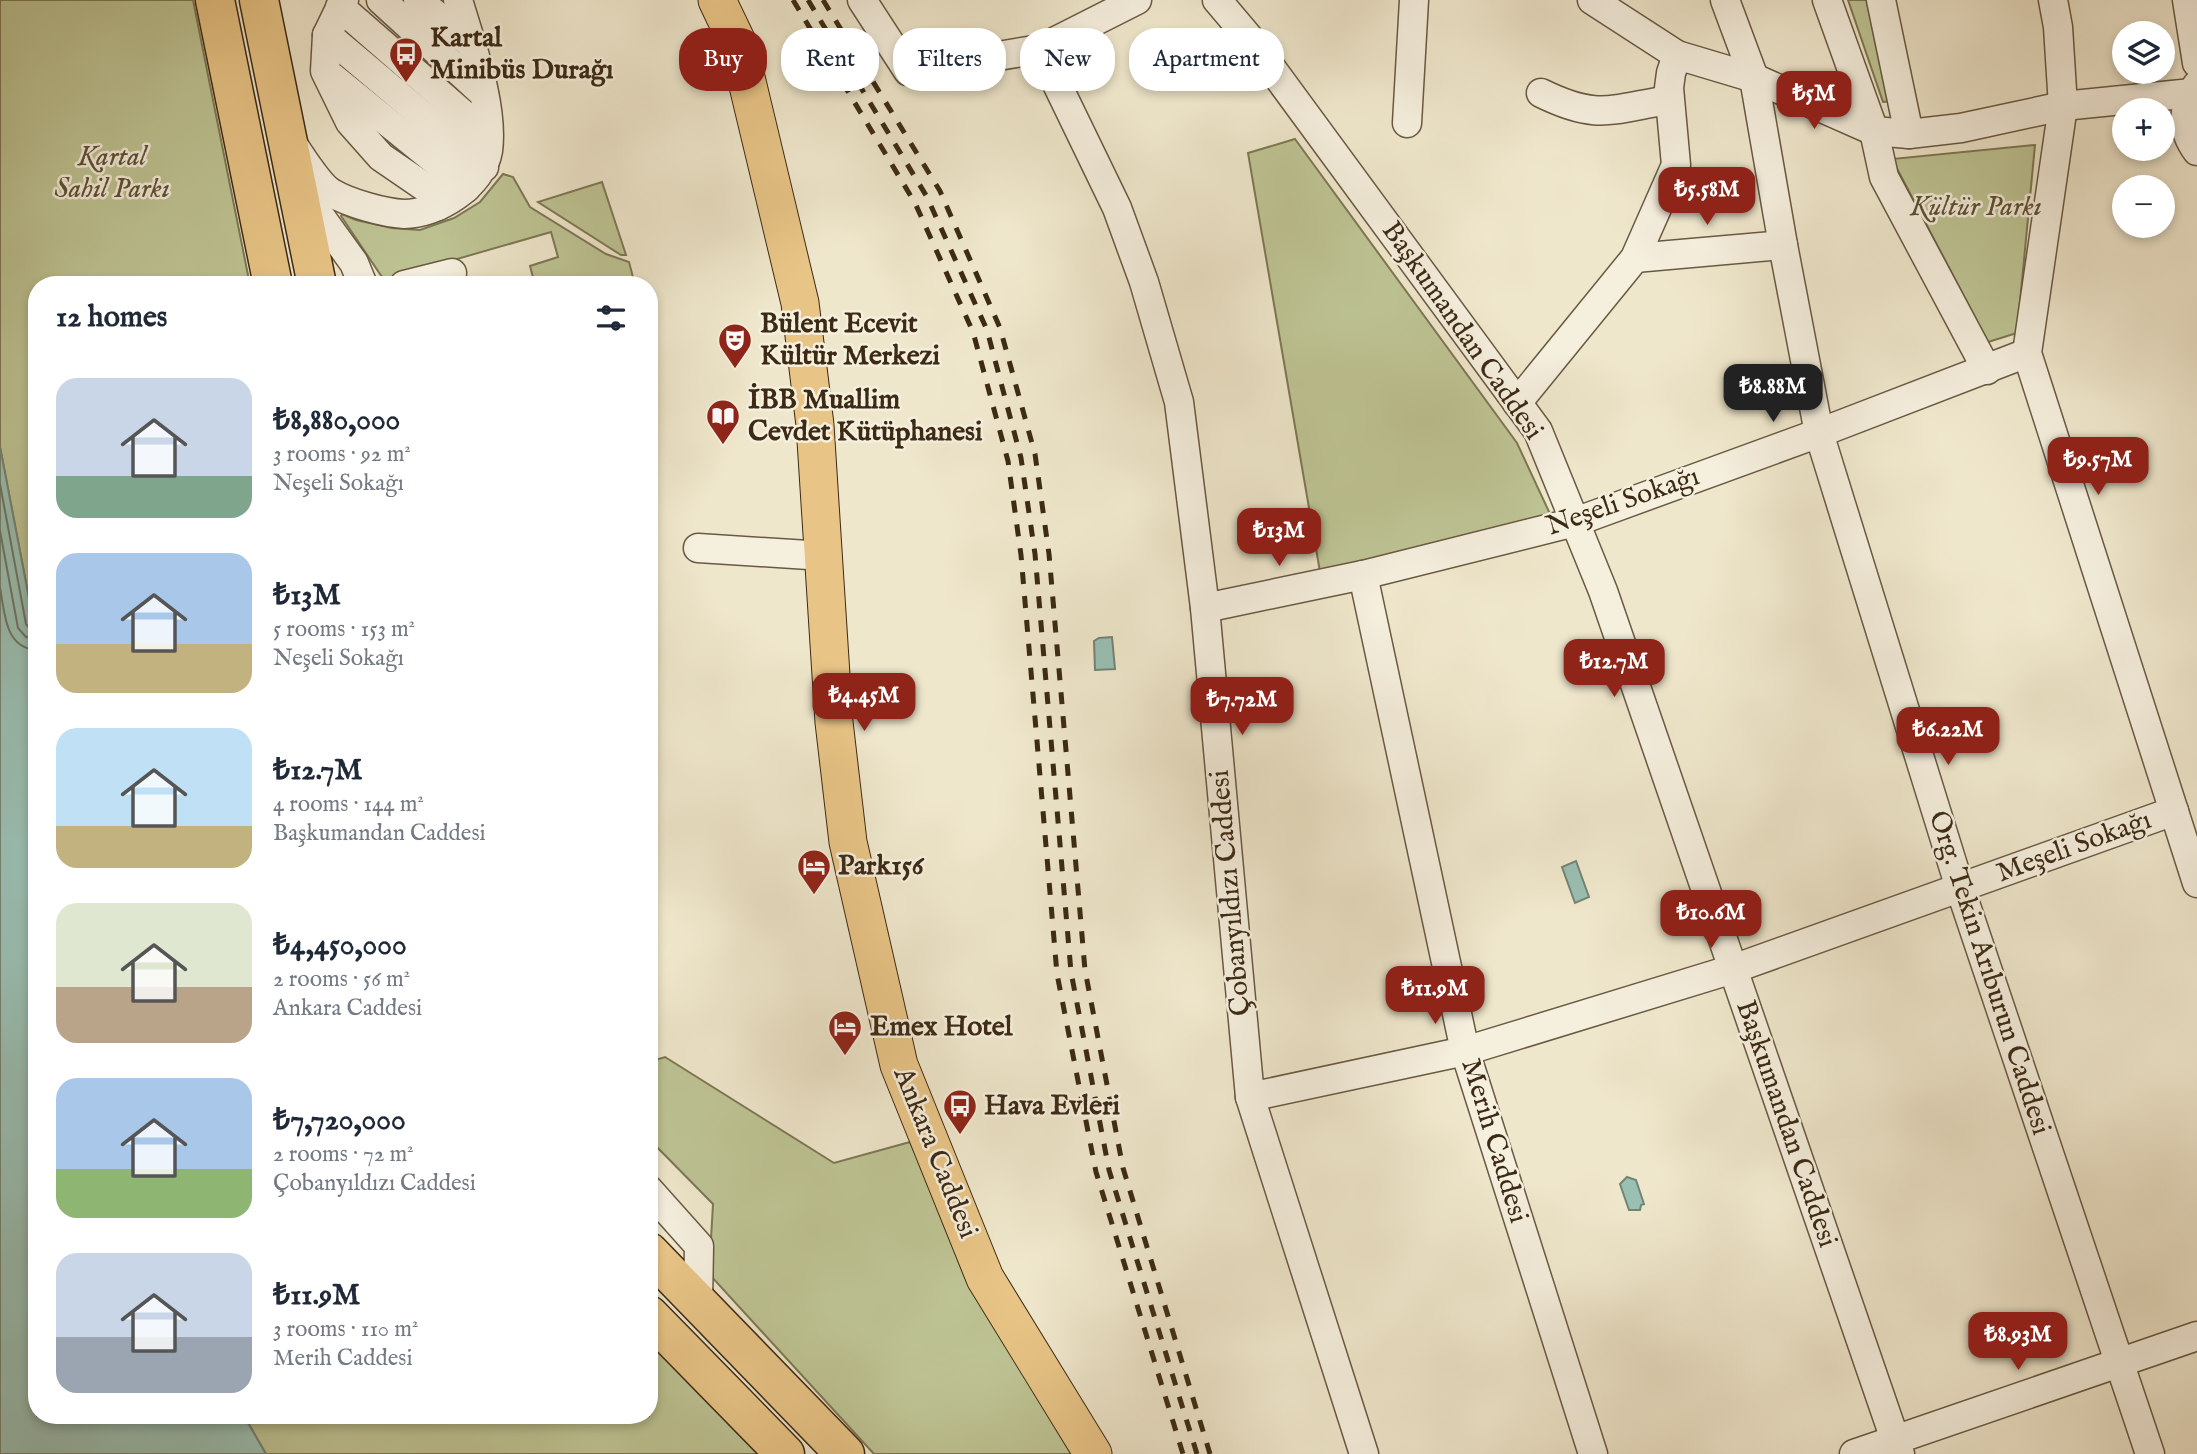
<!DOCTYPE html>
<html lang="en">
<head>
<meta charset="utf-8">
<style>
  :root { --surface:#fff; --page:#f6f6f7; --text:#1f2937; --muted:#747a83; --accent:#8f2418 }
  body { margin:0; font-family:"IM FELL English",serif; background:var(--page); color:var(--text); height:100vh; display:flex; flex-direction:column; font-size:26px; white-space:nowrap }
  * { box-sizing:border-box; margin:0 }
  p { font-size:23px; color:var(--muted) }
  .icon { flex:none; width:38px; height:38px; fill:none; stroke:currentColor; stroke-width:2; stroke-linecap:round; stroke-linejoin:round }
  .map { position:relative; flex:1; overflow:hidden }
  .details { position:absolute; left:28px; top:276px; width:630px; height:1148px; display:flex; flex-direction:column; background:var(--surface); border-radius:28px; box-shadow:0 4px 10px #0003 }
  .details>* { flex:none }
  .banner { position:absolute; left:679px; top:28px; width:665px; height:63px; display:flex; gap:14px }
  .fabs { position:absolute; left:2112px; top:21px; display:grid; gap:14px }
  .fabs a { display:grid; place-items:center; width:63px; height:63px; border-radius:50%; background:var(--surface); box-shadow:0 4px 10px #0003; font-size:35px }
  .price { position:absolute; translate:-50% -60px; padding:0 16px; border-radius:14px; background:var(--accent); color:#fff; font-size:23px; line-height:46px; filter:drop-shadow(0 2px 4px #0008) }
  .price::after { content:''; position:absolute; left:50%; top:42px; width:21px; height:16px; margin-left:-10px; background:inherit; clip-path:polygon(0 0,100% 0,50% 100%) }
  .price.selected { background:#222; color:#fff }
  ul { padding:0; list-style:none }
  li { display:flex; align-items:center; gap:21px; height:175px; padding:0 28px }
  li span { display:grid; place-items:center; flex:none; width:196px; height:140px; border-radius:21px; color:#555 }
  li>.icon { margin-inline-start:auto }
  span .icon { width:84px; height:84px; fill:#fffc; stroke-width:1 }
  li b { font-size:30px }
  h2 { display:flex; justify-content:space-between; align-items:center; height:84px; padding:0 28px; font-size:30px }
  .chip { padding:0 24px; border-radius:28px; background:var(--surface); box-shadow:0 4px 10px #0003; font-size:24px; line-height:63px }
  .chip.selected { background:var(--accent); color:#fff }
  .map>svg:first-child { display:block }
  .green { fill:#bec494; stroke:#7d7754; stroke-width:2 }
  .water { fill:#9ac0b4; stroke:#748474; stroke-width:2 }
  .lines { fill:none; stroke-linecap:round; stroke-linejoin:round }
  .shore { stroke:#6b7564; stroke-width:2 }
  .minor-casing { stroke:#695943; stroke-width:31 }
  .major-casing { stroke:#3c2a15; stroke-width:39 }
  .highway-casing { stroke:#3c2a15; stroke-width:41 }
  .minor { stroke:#f5efde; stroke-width:28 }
  .major { stroke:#e8c486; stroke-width:37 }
  .highway { stroke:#e8c486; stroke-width:38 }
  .rail { stroke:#3c2a15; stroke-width:5; stroke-dasharray:12 12; stroke-linecap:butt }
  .labels { text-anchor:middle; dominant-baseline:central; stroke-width:5; stroke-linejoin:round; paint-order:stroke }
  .poi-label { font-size:28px; font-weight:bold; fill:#3c2a15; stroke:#f5efde; text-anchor:start }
  .park-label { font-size:28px; font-style:italic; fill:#5c5035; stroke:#f5efde }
  .street-label { font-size:28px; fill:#3c2a15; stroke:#f5efde }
</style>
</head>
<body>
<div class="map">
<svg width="2197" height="1454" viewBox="0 0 2197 1454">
  <rect width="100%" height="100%" fill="#efe7cc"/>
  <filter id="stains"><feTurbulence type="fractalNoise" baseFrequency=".00286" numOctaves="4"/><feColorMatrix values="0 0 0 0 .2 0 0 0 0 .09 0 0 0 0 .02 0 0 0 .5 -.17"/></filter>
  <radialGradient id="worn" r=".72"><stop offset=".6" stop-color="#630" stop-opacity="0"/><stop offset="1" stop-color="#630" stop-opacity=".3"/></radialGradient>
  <g class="green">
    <path d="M0,0H193L250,285H37V640L0,447Z"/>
    <path d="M1848,0H1876L1892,101L1883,102Z"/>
    <path d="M1295,139L1517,443L1551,516L1320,572L1248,153Z"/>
    <path d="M2035,145L2017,333L1988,342L1892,159Z"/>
    <path d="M503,174L513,177L530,207L606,254L629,262L635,285H535L530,266L558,257L551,232L384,280L341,216L342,214L356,220L392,228L420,230L454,218L480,202Z"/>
    <path d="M602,182L626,255H621L538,202Z"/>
    <path d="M649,427L656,429L652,549H649Z"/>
    <path d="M665,1057L834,1163L910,1142L978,1289L1074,1454H874L709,1274L713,1204L649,1139V1062Z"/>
    <path d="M649,1337L765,1454H266L244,1416H649Z"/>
  </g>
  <g class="water">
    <path d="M0,447L37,640V1416H244L266,1454H0Z"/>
    <path d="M1112,637L1115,669L1095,670L1094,641L1099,638Z"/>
    <path d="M1576,861L1589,897L1575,903L1562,867Z"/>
    <path d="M1627,1177L1636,1180L1644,1204L1641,1205L1640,1210H1629L1620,1184Z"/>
  </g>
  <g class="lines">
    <g class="shore">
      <path d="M0,484L26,624L30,629L37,630"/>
      <path d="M0,531L18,628L26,637L37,639"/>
      <path d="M0,588C5,612 4,648 37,650"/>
    </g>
    <g class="minor-casing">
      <g id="minor">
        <path d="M344,0L327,35L325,71L350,122L381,157L435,194L438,206"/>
        <path d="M381,0L484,94"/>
        <path d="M418,0L471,44"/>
        <path d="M862,0L908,71L1040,49L1137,0"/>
        <path d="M1217,0L1250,39L1538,431L1603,591L1900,1454"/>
        <path d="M1592,0L1677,55L1754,78L1874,131L1909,134L1961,128L2063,106L2192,93"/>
        <path d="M1725,0L1754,78L1783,245L1819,433L1960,888L2150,1454"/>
        <path d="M1827,0L1874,131L1884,177L1987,370"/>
        <path d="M1881,0L1909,134"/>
        <path d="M2053,0L2058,27L2063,106L2027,353L2197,883"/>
        <path d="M2187,0L2197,63"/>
        <path d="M340,7L487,135"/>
        <path d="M327,35L484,167"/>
        <path d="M1040,49L1117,208L1144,282L1179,402L1205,608L1250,1097L1364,1454"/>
        <path d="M332,77L454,176L466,188"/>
        <path d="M2197,85C2182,106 2181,130 2197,151"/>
        <path d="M1541,93C1598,121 1611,109 1669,100"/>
        <path d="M1407,123L1414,0"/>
        <path d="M292,143C301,156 319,186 332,193C349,203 384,213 404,214C437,214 482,186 488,151C494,106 471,44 458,0"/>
        <path d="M302,191L354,263L363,285"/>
        <path d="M1635,258L1783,245"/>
        <path d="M404,285L452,273"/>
        <path d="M1517,403L1635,258L1676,165L1669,88L1671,73L1677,55"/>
        <path d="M698,548L824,556"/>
        <path d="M1363,575L1465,1051L1593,1454"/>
        <path d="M1205,608L1363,575L1575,522L1819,433L2027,353"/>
        <path d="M1250,1097L1465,1051L1733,969L2174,811"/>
        <path d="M649,1190L699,1246L698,1302"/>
        <path d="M1854,1454L2197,1336"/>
      </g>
    </g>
    <g class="major-casing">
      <path id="major" d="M717,0L738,44L800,303L815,425L834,722L848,842L899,1065L985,1278L1093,1454"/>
    </g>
    <g class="highway-casing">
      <g id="highway">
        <path d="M215,0L273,285"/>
        <path d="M259,0L317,285"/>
        <path d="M649,1252L845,1454"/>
        <path d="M649,1315L785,1454"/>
      </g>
    </g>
    <use href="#minor" class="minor"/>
    <use href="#major" class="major"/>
    <use href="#highway" class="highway"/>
    <g class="rail">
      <path d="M793,0L915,203L973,332L1008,461L1021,555L1057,974L1096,1172L1183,1454"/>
      <path d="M808,0L927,197L987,330L1021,458L1035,554L1071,972L1109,1170L1197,1454"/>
      <path d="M823,0L940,191L1000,328L1035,454L1049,554L1085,970L1123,1168L1210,1454"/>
    </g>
  </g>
  <defs>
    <g id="bus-pin" transform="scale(1.75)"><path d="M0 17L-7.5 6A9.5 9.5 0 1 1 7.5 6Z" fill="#8f2418" stroke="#f5efde"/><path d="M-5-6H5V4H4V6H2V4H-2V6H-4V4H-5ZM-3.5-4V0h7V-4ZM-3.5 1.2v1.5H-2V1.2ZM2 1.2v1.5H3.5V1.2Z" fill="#fff"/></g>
    <g id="theatre-pin" transform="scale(1.75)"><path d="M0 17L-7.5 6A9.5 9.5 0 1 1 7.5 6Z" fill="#8f2418" stroke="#f5efde"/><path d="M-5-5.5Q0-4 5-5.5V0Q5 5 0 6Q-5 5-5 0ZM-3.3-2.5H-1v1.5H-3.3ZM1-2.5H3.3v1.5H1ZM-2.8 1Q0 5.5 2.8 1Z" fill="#fff"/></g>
    <g id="library-pin" transform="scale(1.75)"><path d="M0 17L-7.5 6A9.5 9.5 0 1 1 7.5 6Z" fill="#8f2418" stroke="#f5efde"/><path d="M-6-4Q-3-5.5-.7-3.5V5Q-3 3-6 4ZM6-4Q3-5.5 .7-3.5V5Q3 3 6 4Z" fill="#fff"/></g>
    <g id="hotel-pin" transform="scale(1.75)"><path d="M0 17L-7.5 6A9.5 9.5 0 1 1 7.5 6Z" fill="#8f2418" stroke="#f5efde"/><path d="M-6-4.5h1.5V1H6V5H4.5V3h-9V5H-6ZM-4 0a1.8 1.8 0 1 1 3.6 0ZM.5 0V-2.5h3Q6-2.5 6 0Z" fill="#fff"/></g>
  </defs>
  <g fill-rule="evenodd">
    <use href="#bus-pin" x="406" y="54"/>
    <use href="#theatre-pin" x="735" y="340"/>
    <use href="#library-pin" x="723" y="416"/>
    <use href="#hotel-pin" x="814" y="866"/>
    <use href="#hotel-pin" x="845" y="1027"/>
    <use href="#bus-pin" x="960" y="1106"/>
  </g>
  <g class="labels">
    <g class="poi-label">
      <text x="430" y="38">Kartal<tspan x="430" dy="32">Minibüs Durağı</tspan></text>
      <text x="760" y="324">Bülent Ecevit<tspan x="760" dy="32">Kültür Merkezi</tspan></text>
      <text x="748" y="400">İBB Muallim<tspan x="748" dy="32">Cevdet Kütüphanesi</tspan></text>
      <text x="838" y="866">Park156</text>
      <text x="870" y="1027">Emex Hotel</text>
      <text x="984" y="1106">Hava Evleri</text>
    </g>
    <g class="park-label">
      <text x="112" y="157">Kartal<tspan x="112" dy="32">Sahil Parkı</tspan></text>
      <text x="1976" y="207">Kültür Parkı</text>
    </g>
    <g class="street-label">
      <text transform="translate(1462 331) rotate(55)">Başkumandan Caddesi</text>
      <text transform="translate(1623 502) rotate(-19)">Neşeli Sokağı</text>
      <text transform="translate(2074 847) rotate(-20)">Meşeli Sokağı</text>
      <text transform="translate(1231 893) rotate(-95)">Çobanyıldızı Caddesi</text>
      <text transform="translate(1989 973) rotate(72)">Org. Tekin Arıburun Caddesi</text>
      <text transform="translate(1786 1124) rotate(71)">Başkumandan Caddesi</text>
      <text transform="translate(1494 1141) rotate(73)">Merih Caddesi</text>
      <text transform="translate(935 1153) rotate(68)">Ankara Caddesi</text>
    </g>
  </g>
  <rect width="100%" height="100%" filter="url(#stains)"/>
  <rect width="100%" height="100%" fill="url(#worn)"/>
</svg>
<div class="fabs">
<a><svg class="icon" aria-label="layers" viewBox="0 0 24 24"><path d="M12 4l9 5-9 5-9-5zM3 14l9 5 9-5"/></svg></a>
<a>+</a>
<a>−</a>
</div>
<b class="price" style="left:1814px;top:131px">₺5M</b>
<b class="price" style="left:1707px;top:227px">₺5.58M</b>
<b class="price selected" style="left:1773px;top:424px">₺8.88M</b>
<b class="price" style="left:2098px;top:497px">₺9.57M</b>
<b class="price" style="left:1279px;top:568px">₺13M</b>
<b class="price" style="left:1614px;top:699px">₺12.7M</b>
<b class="price" style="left:864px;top:733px">₺4.45M</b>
<b class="price" style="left:1242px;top:737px">₺7.72M</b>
<b class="price" style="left:1948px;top:767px">₺6.22M</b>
<b class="price" style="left:1711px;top:950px">₺10.6M</b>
<b class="price" style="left:1435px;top:1026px">₺11.9M</b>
<b class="price" style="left:2018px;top:1372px">₺8.93M</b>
<div class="banner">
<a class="chip selected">Buy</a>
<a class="chip">Rent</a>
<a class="chip">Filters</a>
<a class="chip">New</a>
<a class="chip">Apartment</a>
</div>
<section class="details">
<h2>12 homes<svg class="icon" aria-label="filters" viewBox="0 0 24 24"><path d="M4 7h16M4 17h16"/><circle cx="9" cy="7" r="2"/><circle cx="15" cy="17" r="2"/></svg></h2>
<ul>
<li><span style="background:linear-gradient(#c9d6e8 70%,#7fa58c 0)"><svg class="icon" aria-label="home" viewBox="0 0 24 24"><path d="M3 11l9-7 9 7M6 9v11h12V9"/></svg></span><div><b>₺8,880,000</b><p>3 rooms · 92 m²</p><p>Neşeli Sokağı</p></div></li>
<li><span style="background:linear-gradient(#a9c7e8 65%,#c2b280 0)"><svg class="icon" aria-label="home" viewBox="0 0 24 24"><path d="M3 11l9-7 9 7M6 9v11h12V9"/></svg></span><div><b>₺13M</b><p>5 rooms · 153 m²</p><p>Neşeli Sokağı</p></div></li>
<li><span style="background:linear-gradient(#bfe0f5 70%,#c2b280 0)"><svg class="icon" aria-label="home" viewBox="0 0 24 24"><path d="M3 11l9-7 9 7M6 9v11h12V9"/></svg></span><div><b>₺12.7M</b><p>4 rooms · 144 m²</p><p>Başkumandan Caddesi</p></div></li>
<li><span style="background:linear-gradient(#dfe7d0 60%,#b9a48a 0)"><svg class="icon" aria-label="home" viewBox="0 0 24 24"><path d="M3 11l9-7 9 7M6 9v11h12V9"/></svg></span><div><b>₺4,450,000</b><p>2 rooms · 56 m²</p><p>Ankara Caddesi</p></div></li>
<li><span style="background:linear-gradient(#a9c7e8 65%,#8fb573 0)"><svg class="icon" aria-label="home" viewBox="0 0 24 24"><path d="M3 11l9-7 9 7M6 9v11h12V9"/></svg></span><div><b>₺7,720,000</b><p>2 rooms · 72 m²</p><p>Çobanyıldızı Caddesi</p></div></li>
<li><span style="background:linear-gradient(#c9d6e8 60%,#9aa5b1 0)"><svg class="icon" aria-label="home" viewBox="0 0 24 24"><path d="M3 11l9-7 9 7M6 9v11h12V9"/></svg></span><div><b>₺11.9M</b><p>3 rooms · 110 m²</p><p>Merih Caddesi</p></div></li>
</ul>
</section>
</div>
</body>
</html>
